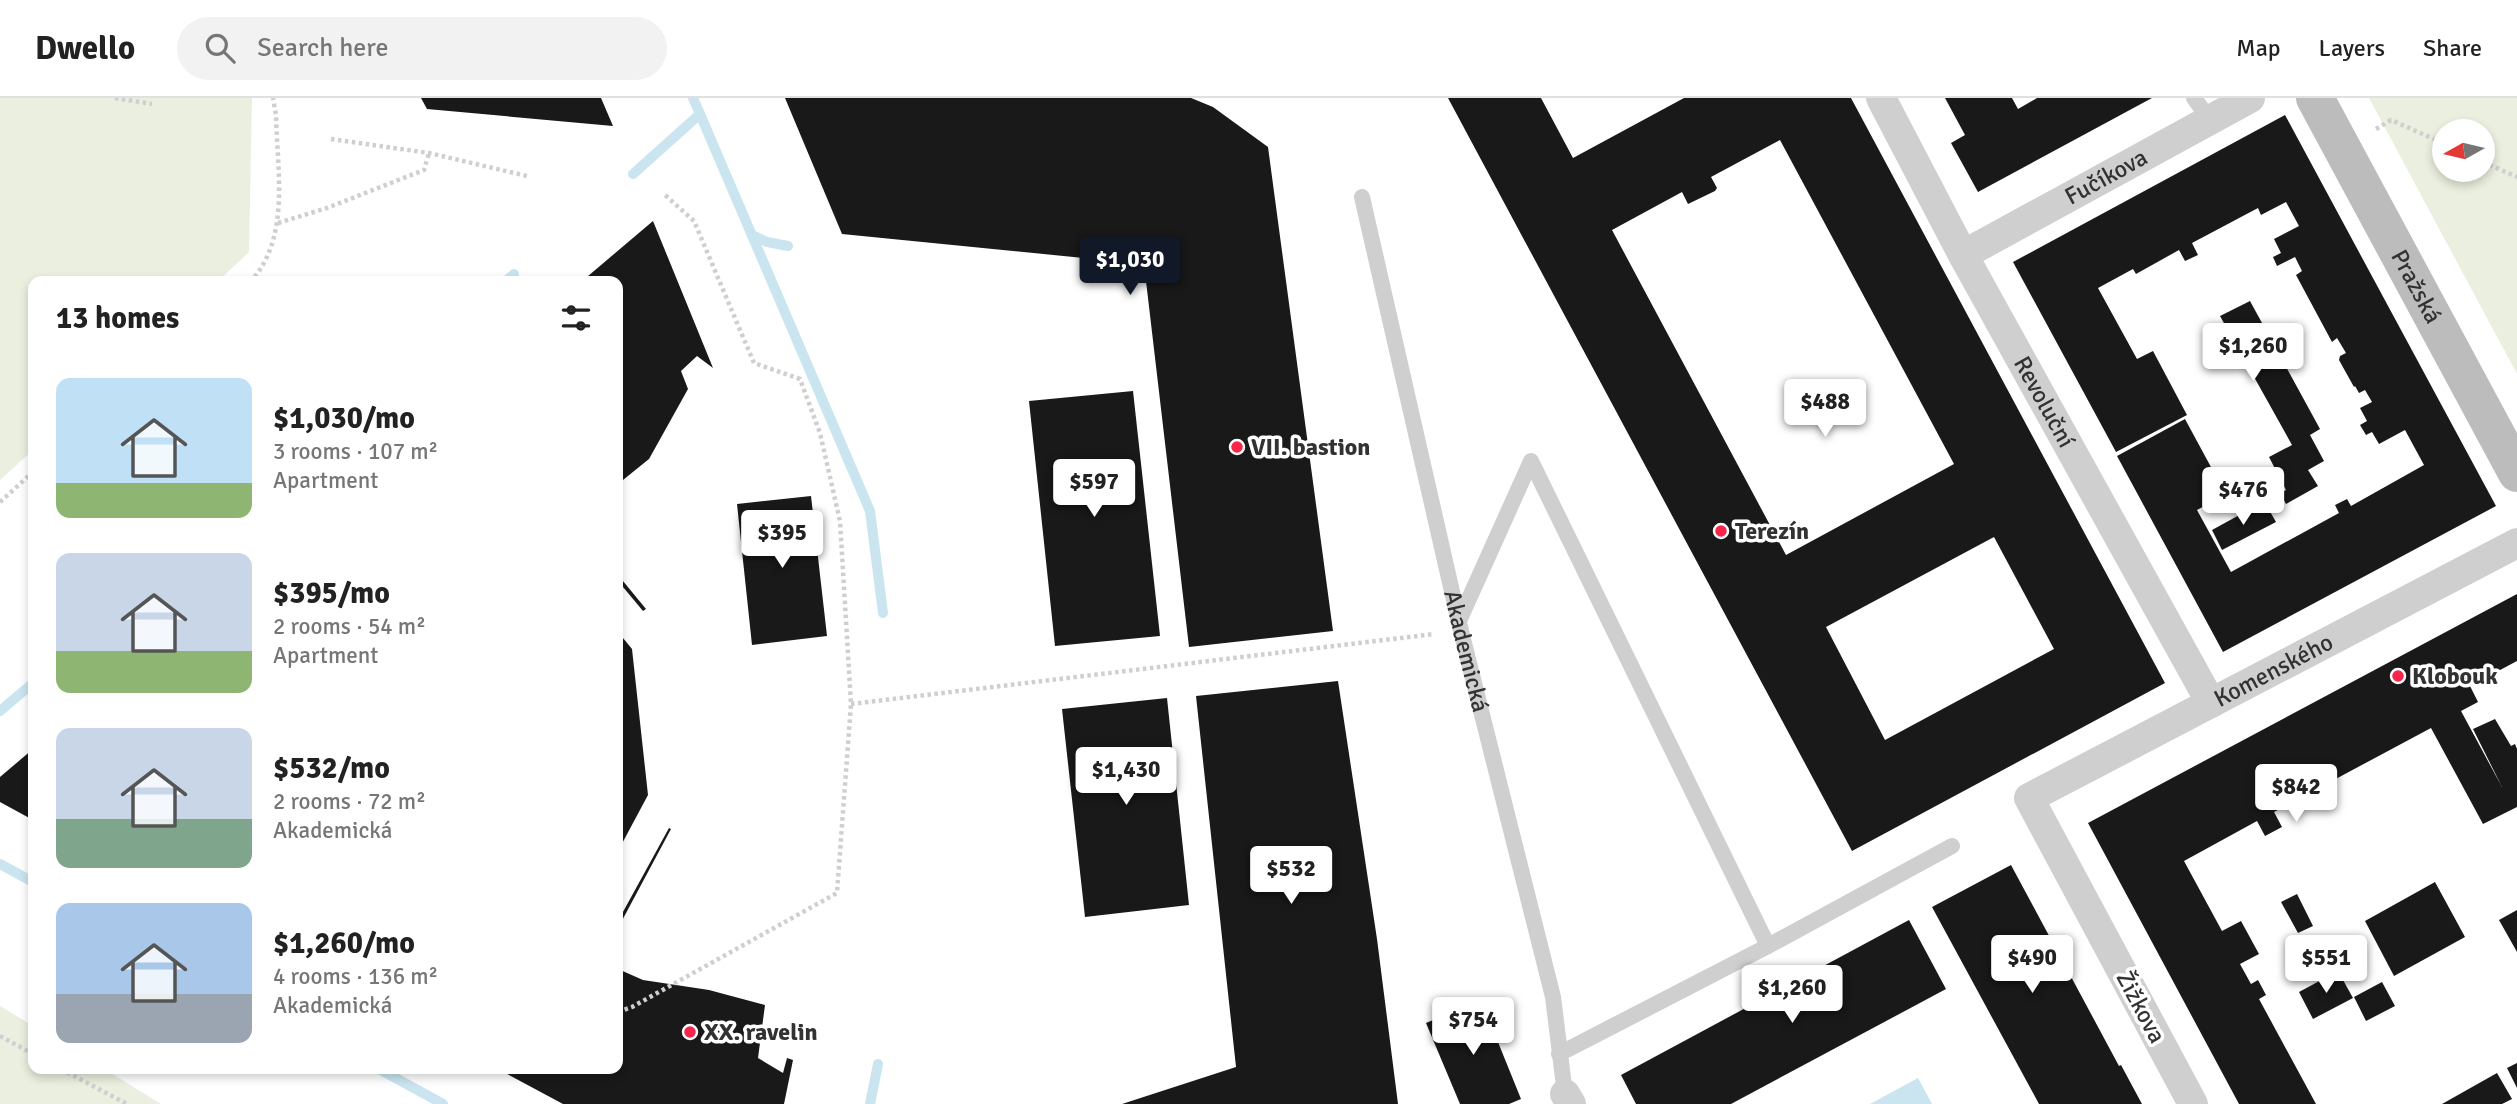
<!DOCTYPE html>
<html lang="en">
<head>
<meta charset="utf-8">
<style>
  :root { --surface:#fff; --page:#f2f2f2; --text:#222; --muted:#767676; --line:#e0e0e0; --accent:#111827 }
  body { margin:0; font-family:Signika,sans-serif; background:var(--page); color:var(--text); height:100vh; display:flex; flex-direction:column; font-size:26px; white-space:nowrap }
  * { box-sizing:border-box; margin:0 }
  p { font-size:23px; color:var(--muted) }
  .icon { flex:none; width:38px; height:38px; fill:none; stroke:currentColor; stroke-width:2; stroke-linecap:round; stroke-linejoin:round }
  .map { position:relative; flex:1; overflow:hidden }
  .drawer { position:absolute; left:28px; top:178px; width:595px; height:798px; display:flex; flex-direction:column; background:var(--surface); border-radius:14px; box-shadow:0 4px 10px #0003 }
  .drawer>* { flex:none }
  .needle { width:46px; rotate:262deg }
  .fabs { position:absolute; left:2432px; top:21px; display:grid; gap:14px }
  .fabs a { display:grid; place-items:center; width:63px; height:63px; border-radius:50%; background:var(--surface); box-shadow:0 4px 10px #0003; font-size:35px }
  .price { position:absolute; translate:-50% -60px; padding:0 16px; border-radius:7px; background:#fff; color:#222; font-size:23px; line-height:46px; filter:drop-shadow(0 2px 4px #0008) }
  .price::after { content:''; position:absolute; left:50%; top:42px; width:21px; height:16px; margin-left:-10px; background:inherit; clip-path:polygon(0 0,100% 0,50% 100%) }
  .price.on { background:var(--accent); color:#fff }
  ul { padding:0; list-style:none }
  li { display:flex; align-items:center; gap:21px; height:175px; padding:0 28px }
  li span { display:grid; place-items:center; flex:none; width:196px; height:140px; border-radius:14px; color:#555 }
  li>.icon { margin-inline-start:auto }
  span .icon { width:84px; height:84px; fill:#fffc; stroke-width:1 }
  li b { font-size:30px }
  h2 { display:flex; justify-content:space-between; align-items:center; height:84px; padding:0 28px; font-size:30px }
  header { display:flex; align-items:center; gap:42px; box-sizing:border-box; height:98px; padding:0 35px; background:var(--surface); border-bottom:2px solid var(--line) }
  header strong { font-size:33px }
  nav { display:flex; gap:38px; margin-inline-start:auto; font-size:24px }
  .search { width:490px; height:63px; background:var(--page); display:flex; align-items:center; gap:18px; box-sizing:border-box; padding:0 24px; border-radius:38px; color:var(--muted); font-size:26px }
  .map>svg:first-child { display:block }
  .green { fill:#eaefdf; fill-rule:evenodd }
  .water { fill:#cae5f0 }
  .lines { fill:none; stroke-linecap:round; stroke-linejoin:round }
  .stream { stroke:#cae5f0; stroke-width:10 }
  .building { fill:#191919; fill-rule:evenodd }
  .path { stroke:#cfcfcf; stroke-width:4.5; stroke-dasharray:3.5 3.5; stroke-linecap:butt }
  .service { stroke:#cfcfcf; stroke-width:16 }
  .minor { stroke:#cfcfcf; stroke-width:30 }
  .secondary { stroke:#bcbcbc; stroke-width:38 }
  .poi-dot { fill:#f6264b; stroke:#fff; stroke-width:2.5 }
  .labels { text-anchor:middle; dominant-baseline:central; stroke-width:7; stroke-linejoin:round; paint-order:stroke }
  .street-label { font-size:24px; fill:#323232; stroke:#fff }
  .poi-label { font-size:24px; font-weight:bold; fill:#323232; stroke:#fff; text-anchor:start }
</style>
</head>
<body>
<header>
<strong>Dwello</strong>
<div class="search"><svg class="icon" aria-label="search" viewBox="0 0 24 24"><circle cx="10" cy="10" r="6"/><path d="M15 15l6 6"/></svg>Search here</div>
<nav><a>Map</a><a>Layers</a><a>Share</a></nav>
</header>
<div class="map">
<svg width="2517" height="1006" viewBox="0 0 2517 1006">
  <rect width="100%" height="100%" fill="#fff"/>
  <g class="green">
    <path d="M0,0H252L249,154L217,184H33V352L0,382Z"/>
    <path d="M2369,0H2517V276ZM2483,33V72H2445V33Z"/>
    <path d="M0,908L33,928V971H104L161,1006H0Z"/>
  </g>
  <path class="water" d="M1918,980L1932,1006H1870Z"/>
  <g class="lines">
    <g class="stream">
      <path d="M700,16L870,413L883,515"/>
      <path d="M633,76L700,16L693,0"/>
      <path d="M752,137L767,144L788,148"/>
      <path d="M505,184L514,176"/>
      <path d="M0,613L33,585"/>
      <path d="M0,766L33,784"/>
      <path d="M379,971L443,1006"/>
      <path d="M870,1006L878,966"/>
    </g>
  </g>
  <g class="building">
    <path d="M421,0H601L613,28L427,11Z"/>
    <path d="M785,0H1191L1213,9L1268,49L1333,533L1189,549L1144,166L842,136Z"/>
    <path d="M1448,0H1541L1573,60L1684,0H1851L2165,585L1852,753ZM1780,42L1954,366L1786,457L1612,132L1682,94L1688,106L1715,93L1717,90L1711,79ZM1994,439L2054,551L1885,642L1826,529Z"/>
    <path d="M1945,0H2012L2018,11L2037,0H2152L1978,94L1951,45L1965,37Z"/>
    <path d="M2285,17L2496,408L2223,554L2117,358L2185,321L2225,395V397L2197,412L2231,474L2339,415L2335,407L2347,401L2351,408L2424,367L2405,332L2379,346L2372,334L2366,337L2360,327L2367,323L2360,310L2372,304L2365,292L2359,295L2355,288L2354,289L2339,262L2340,258L2346,255L2337,240L2332,244L2296,177L2302,173L2295,159L2277,168L2273,159L2281,155L2274,141L2299,128L2286,104L2261,117L2258,110L2192,145L2198,157L2185,163L2179,152L2136,176L2133,171L2098,190L2137,261L2153,253L2187,317L2116,354L2013,164Z"/>
    <path d="M653,123L713,270L697,258L681,273L688,291L649,361L618,386V184H581Z"/>
    <path d="M2250,203L2320,331L2310,337L2324,363L2308,372L2318,388L2286,406L2280,395L2286,392L2269,359L2292,347L2220,218Z"/>
    <path d="M1133,293L1160,538L1055,548L1029,303Z"/>
    <path d="M811,398L827,538L752,547L737,406Z"/>
    <path d="M2254,409L2257,415L2268,410L2276,424L2222,452L2212,432Z"/>
    <path d="M618,477L646,511L643,513L618,483Z"/>
    <path d="M2517,496V563L2470,588L2478,604L2461,613L2502,689L2473,631L2495,621L2511,648L2515,646L2517,651V709L2483,726L2431,630L2274,714L2282,729L2265,738L2257,723L2184,763L2222,833L2241,823L2259,856L2240,866L2251,886L2258,882L2266,897L2259,901L2316,1006H2239L2088,725Z"/>
    <path d="M618,534L632,551L648,697L618,753Z"/>
    <path d="M1338,583L1377,841L1398,1006H1122L1236,969L1196,598Z"/>
    <path d="M1167,600L1189,807L1085,819L1062,611Z"/>
    <path d="M33,651V722L0,704V679Z"/>
    <path d="M669,730L671,731L618,830V823Z"/>
    <path d="M2011,767L2119,968L2121,967L2142,1006H2039L1932,809Z"/>
    <path d="M2435,784L2465,839L2394,878L2365,823Z"/>
    <path d="M2297,796L2313,828L2298,835L2281,804Z"/>
    <path d="M2517,812V854L2499,822Z"/>
    <path d="M1909,822L1946,891L1731,1006H1636L1621,977Z"/>
    <path d="M618,871L643,882L709,892L765,907L758,960L783,975L787,960L793,962L784,1006H563L498,971H618Z"/>
    <path d="M2338,873L2353,900L2313,921L2299,894Z"/>
    <path d="M2382,884L2395,908L2366,923L2354,899Z"/>
    <path d="M1481,902L1521,1001L1509,1006H1460L1426,925Z"/>
    <path d="M2517,965V990L2507,970Z"/>
    <path d="M2497,975L2512,1001L2502,1006H2442Z"/>
  </g>
  <g class="lines">
    <g class="path">
      <path d="M115,0L152,6"/>
      <path d="M2376,31L2391,22L2445,46"/>
      <path d="M331,41L429,55L527,78"/>
      <path d="M2483,64L2517,79"/>
      <path d="M278,125L327,110L424,72L429,55"/>
      <path d="M250,184C291,141 277,71 276,17L273,0"/>
      <path d="M0,404L33,374"/>
      <path d="M851,606L1434,536"/>
      <path d="M618,914L632,909L837,795L851,606L840,423L820,335L800,281L754,265L694,123L665,97"/>
      <path d="M0,938L33,956"/>
      <path d="M61,971L127,1006"/>
    </g>
    <g class="service">
      <path d="M2194,0L2210,22"/>
      <path id="s1" d="M1362,99L1461,533L1553,899L1565,996"/>
      <path d="M1459,523L1531,363L1768,848"/>
      <path d="M1559,956L1768,848L1952,748"/>
    </g>
    <g class="minor">
      <path id="s2" d="M1881,0L1963,157L2211,605"/>
      <path id="s3" d="M1963,157L2250,0"/>
      <path d="M1565,996L1571,1006"/>
      <path id="s4" d="M2193,1006L2029,700L2517,445"/>
    </g>
    <path class="secondary" id="s5" d="M2315,0L2517,375"/>
  </g>
  <g class="poi-dot">
    <circle cx="1237" cy="349" r="7"/>
    <circle cx="1721" cy="433" r="7"/>
    <circle cx="2398" cy="578" r="7"/>
    <circle cx="690" cy="934" r="7"/>
  </g>
  <g class="labels">
    <g class="street-label">
      <text stroke="none"><textPath href="#s3" startOffset="163">Fučíkova</textPath></text>
      <text stroke="none"><textPath href="#s5" startOffset="214">Pražská</textPath></text>
      <text stroke="none"><textPath href="#s2" startOffset="345">Revoluční</textPath></text>
      <text stroke="none"><textPath href="#s1" startOffset="466">Akademická</textPath></text>
      <text stroke="none"><textPath href="#s4" startOffset="623">Komenského</textPath></text>
      <text transform="translate(2141 909) rotate(62)">Žižkova</text>
    </g>
    <g class="poi-label">
      <text x="1251" y="349">VII. bastion</text>
      <text x="1735" y="433">Terezín</text>
      <text x="2412" y="578">Klobouk</text>
      <text x="704" y="934">XX. ravelin</text>
    </g>
  </g>
</svg>
<div class="fabs">
<a><svg class="needle" viewBox="-14 -14 28 28"><path d="M0-13l5 13h-10z" fill="#e53935"/><path d="M0 13l5-13h-10z" fill="#767676"/></svg></a>
</div>
<b class="price on" style="left:1130px;top:199px">$1,030</b>
<b class="price" style="left:2253px;top:285px">$1,260</b>
<b class="price" style="left:1825px;top:341px">$488</b>
<b class="price" style="left:1094px;top:421px">$597</b>
<b class="price" style="left:2243px;top:429px">$476</b>
<b class="price" style="left:782px;top:472px">$395</b>
<b class="price" style="left:1126px;top:709px">$1,430</b>
<b class="price" style="left:2296px;top:726px">$842</b>
<b class="price" style="left:1291px;top:808px">$532</b>
<b class="price" style="left:2032px;top:897px">$490</b>
<b class="price" style="left:2326px;top:897px">$551</b>
<b class="price" style="left:1792px;top:927px">$1,260</b>
<b class="price" style="left:1473px;top:959px">$754</b>
<section class="drawer">
<h2>13 homes<svg class="icon" aria-label="filters" viewBox="0 0 24 24"><path d="M4 7h16M4 17h16"/><circle cx="9" cy="7" r="2"/><circle cx="15" cy="17" r="2"/></svg></h2>
<ul>
<li><span style="background:linear-gradient(#bfe0f5 75%,#8fb573 0)"><svg class="icon" aria-label="home" viewBox="0 0 24 24"><path d="M3 11l9-7 9 7M6 9v11h12V9"/></svg></span><div><b>$1,030/mo</b><p>3 rooms · 107 m²</p><p>Apartment</p></div></li>
<li><span style="background:linear-gradient(#c9d6e8 70%,#8fb573 0)"><svg class="icon" aria-label="home" viewBox="0 0 24 24"><path d="M3 11l9-7 9 7M6 9v11h12V9"/></svg></span><div><b>$395/mo</b><p>2 rooms · 54 m²</p><p>Apartment</p></div></li>
<li><span style="background:linear-gradient(#c9d6e8 65%,#7fa58c 0)"><svg class="icon" aria-label="home" viewBox="0 0 24 24"><path d="M3 11l9-7 9 7M6 9v11h12V9"/></svg></span><div><b>$532/mo</b><p>2 rooms · 72 m²</p><p>Akademická</p></div></li>
<li><span style="background:linear-gradient(#a9c7e8 65%,#9aa5b1 0)"><svg class="icon" aria-label="home" viewBox="0 0 24 24"><path d="M3 11l9-7 9 7M6 9v11h12V9"/></svg></span><div><b>$1,260/mo</b><p>4 rooms · 136 m²</p><p>Akademická</p></div></li>
</ul>
</section>
</div>
</body>
</html>
